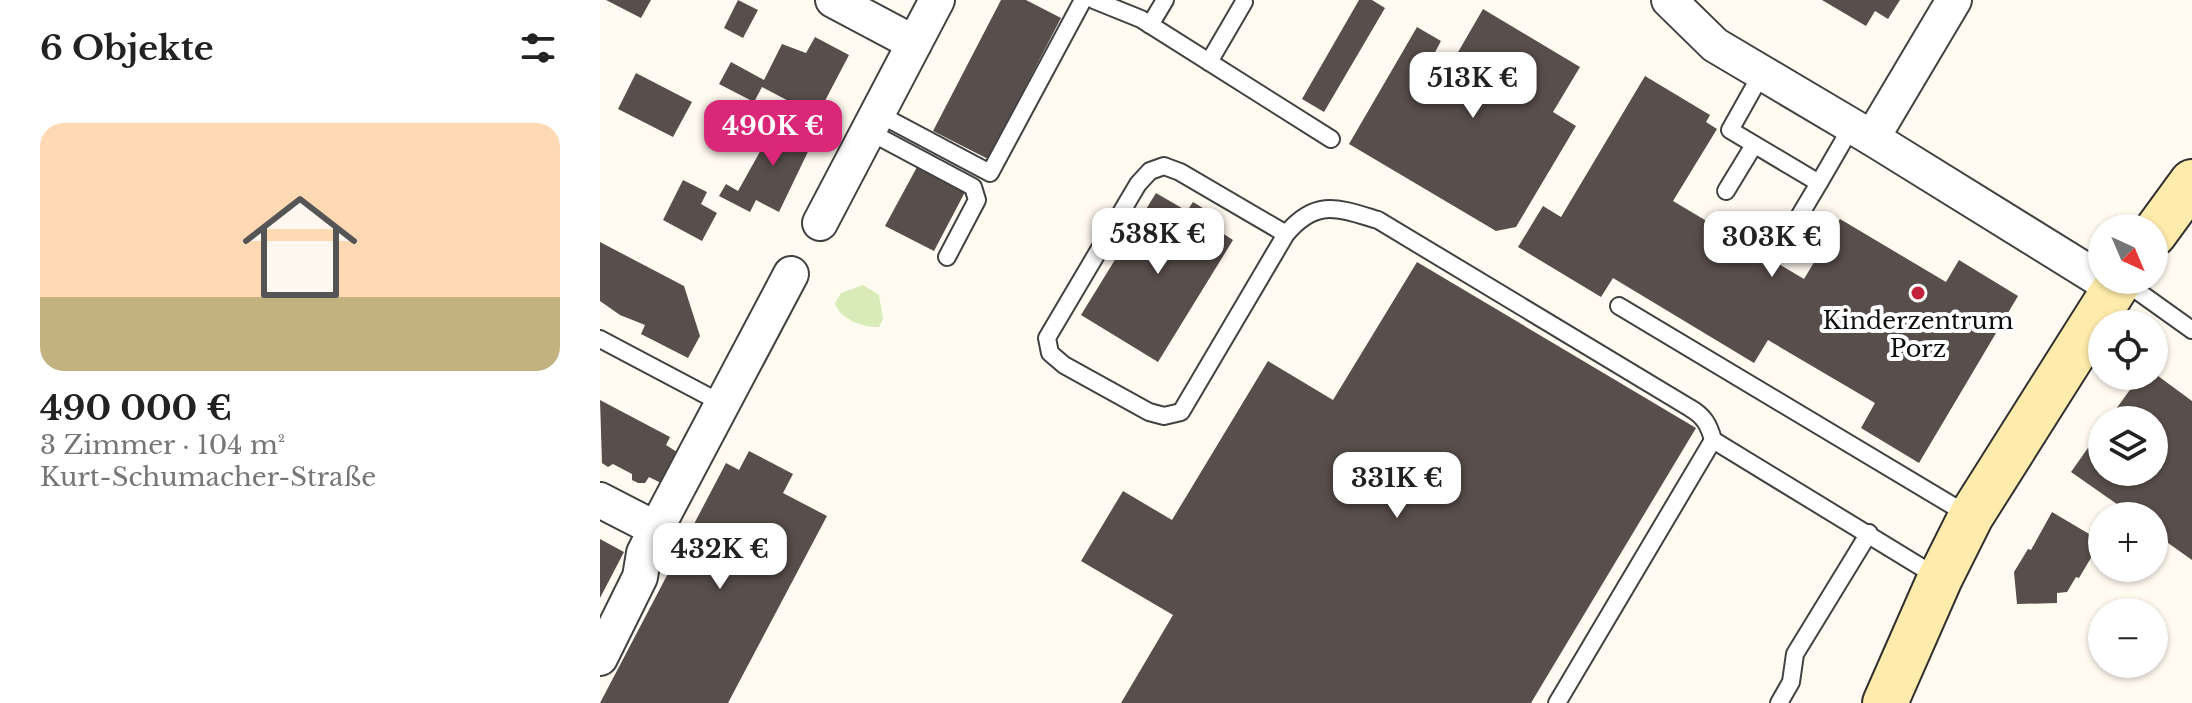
<!DOCTYPE html>
<html lang="de">
<head>
<meta charset="utf-8">
<style>
  :root { --surface:#fff; --page:#f2f2f2; --text:#222; --muted:#767676; --line:#e0e0e0; --accent:#db2777 }
  body { margin:0; font-family:"Libre Baskerville",serif; background:var(--page); color:var(--text); height:100vh; display:flex; flex-direction:column; font-size:30px; white-space:nowrap }
  * { box-sizing:border-box; margin:0 }
  p { font-size:26px; color:var(--muted) }
  .icon { flex:none; width:44px; height:44px; fill:none; stroke:currentColor; stroke-width:2; stroke-linecap:round; stroke-linejoin:round }
  .map { position:relative; flex:1; overflow:hidden }
  .side { display:flex; flex-direction:column; background:var(--surface); width:600px }
  .side>* { flex:none }
  .needle { width:52px; rotate:136deg }
  .tools { position:absolute; left:1488px; top:214px; display:grid; gap:16px }
  .tools a { display:grid; place-items:center; width:80px; height:80px; border-radius:50%; background:var(--surface); box-shadow:0 2px 6px #0004; font-size:40px }
  .price { position:absolute; translate:-50% -68px; padding:0 18px; border-radius:16px; background:#fff; color:#222; font-size:26px; line-height:52px; filter:drop-shadow(0 2px 4px #0008) }
  .price::after { content:''; position:absolute; left:50%; top:48px; width:24px; height:18px; margin-left:-12px; background:inherit; clip-path:polygon(0 0,100% 0,50% 100%) }
  .price.active { background:var(--accent); color:#fff }
  ul { padding:0; list-style:none }
  li { display:grid; align-content:center; gap:16px; height:424px; padding:0 40px }
  li+li { border-top:2px solid var(--line) }
  li span { display:grid; place-items:center; height:248px; border-radius:24px; color:#555 }
  li>.icon { margin-inline-start:auto }
  span .icon { width:144px; height:144px; fill:#fffc; stroke-width:1 }
  li b { font-size:34px }
  h2 { display:flex; justify-content:space-between; align-items:center; height:96px; padding:0 40px; font-size:34px }
  main { display:flex; flex:1; min-height:0 }
  .map>svg:first-child { display:block }
  .green { fill:#d8ebb9 }
  .building { fill:#584e4b }
  .lines { fill:none; stroke-linecap:round; stroke-linejoin:round }
  .lane-casing { stroke:#424242; stroke-width:20 }
  .street-casing { stroke:#424242; stroke-width:38 }
  .secondary-casing { stroke:#313131; stroke-width:48 }
  .lane { stroke:#fff; stroke-width:16 }
  .street { stroke:#fff; stroke-width:34 }
  .secondary { stroke:#ffecac; stroke-width:44 }
  .poi-dot { fill:#c3233d; stroke:#fff; stroke-width:3 }
  .labels { text-anchor:middle; dominant-baseline:central; stroke-width:8; stroke-linejoin:round; paint-order:stroke }
  .poi-label { font-size:24px; fill:#0f0f0f; stroke:#fff }
</style>
</head>
<body>
<main>
<section class="side">
<h2>6 Objekte<svg class="icon" aria-label="filters" viewBox="0 0 24 24"><path d="M4 7h16M4 17h16"/><circle cx="9" cy="7" r="2"/><circle cx="15" cy="17" r="2"/></svg></h2>
<ul>
<li><span style="background:linear-gradient(#ffd9b3 70%,#c2b280 0)"><svg class="icon" aria-label="home" viewBox="0 0 24 24"><path d="M3 11l9-7 9 7M6 9v11h12V9"/></svg></span><div><b>490 000 €</b><p>3 Zimmer · 104 m²</p><p>Kurt-Schumacher-Straße</p></div></li>
</ul>
</section>
<div class="map">
<svg width="1592" height="703" viewBox="0 0 1592 703">
  <rect width="100%" height="100%" fill="#fffbf1"/>
  <path class="green" d="M263,285L279,295L283,319L279,327C264,328 239,319 235,303L241,293Z"/>
  <g class="building">
    <path d="M6,0H51L41,18Z"/>
    <path d="M138,0L158,10L143,38L124,28Z"/>
    <path d="M401,0H426L461,18L388,159L333,131Z"/>
    <path d="M759,0H772L785,8L724,112L702,99Z"/>
    <path d="M1222,0H1300L1288,19L1275,11L1266,26Z"/>
    <path d="M883,9L980,67L953,112L976,126L916,227L896,231L749,144L817,27L841,41L833,56L850,66Z"/>
    <path d="M215,37L249,55L217,116L162,87L154,102L119,84L131,62L164,80L182,44L206,53Z"/>
    <path d="M36,73L92,102L73,137L18,109Z"/>
    <path d="M1045,76L1110,115L1106,122L1117,129L1073,201L1204,279L1240,219L1346,282L1359,260L1418,296L1319,463L1261,428L1275,403L1168,340L1154,363L1013,278L1001,297L918,247L943,206L961,217Z"/>
    <path d="M180,116L216,135L179,212L156,200L150,212L119,196L126,184L138,191Z"/>
    <path d="M317,167L365,192L334,251L285,226Z"/>
    <path d="M83,180L107,192L101,204L117,213L102,241L63,220Z"/>
    <path d="M556,193L587,211L593,202L611,213L605,222L633,240L558,362L481,315Z"/>
    <path d="M0,242L84,286L100,336L88,358L41,334L45,325L20,315L0,301Z"/>
    <path d="M817,262L1096,428L931,703H521L573,615L481,561L523,491L572,520L668,361L733,400Z"/>
    <path d="M1554,373L1592,401V560L1554,533V516H1534L1471,472L1502,428V472H1554V420H1508L1540,376H1554Z"/>
    <path d="M0,400L70,437L66,445L77,452L61,483L49,477L45,483H38L32,480V474L13,464L8,467L2,463Z"/>
    <path d="M149,451L193,474L183,493L227,516L128,703H0L126,463L139,470Z"/>
    <path d="M1452,512L1501,541L1479,578L1476,577L1467,592L1457,593V603L1417,604L1414,572L1428,549L1431,550Z"/>
    <path d="M0,539L24,552L0,598Z"/>
  </g>
  <g class="lines">
    <g class="lane-casing">
      <g id="lane">
        <path d="M494,0L541,19L731,139"/>
        <path d="M550,25L565,0"/>
        <path d="M609,62L644,2"/>
        <path d="M1162,73L1130,130L1219,183L1252,126"/>
        <path d="M277,113L390,173L483,0"/>
        <path d="M268,131L373,187L377,200L347,257"/>
        <path d="M1126,191L1154,145"/>
        <path d="M1191,230L1219,183"/>
        <path d="M686,234L580,172L564,166L550,171L538,184L447,338L450,353L464,365L549,412L564,416L581,412L686,234C716,198 738,208 778,220L1090,408C1104,416 1109,425 1113,440"/>
        <path d="M1522,280L1592,330"/>
        <path d="M1019,306L1370,516"/>
        <path d="M0,339L121,403"/>
        <path d="M957,703L1113,440L1339,578"/>
        <path d="M1179,703L1191,682L1195,654L1269,533"/>
      </g>
    </g>
    <g class="street-casing">
      <g id="street">
        <path d="M233,0L314,43"/>
        <path d="M1069,0L1115,45L1272,138L1514,288"/>
        <path d="M1272,138L1354,0"/>
        <path d="M220,223L337,0"/>
        <path d="M0,500L56,529"/>
        <path d="M0,658L40,577L44,553L56,529L191,274"/>
      </g>
    </g>
    <g class="secondary-casing">
      <g id="secondary">
        <path d="M1554,234L1592,182"/>
        <path d="M1285,703L1340,578L1371,516L1520,280"/>
      </g>
    </g>
    <use href="#lane" class="lane"/>
    <use href="#street" class="street"/>
    <use href="#secondary" class="secondary"/>
  </g>
  <circle class="poi-dot" cx="1318" cy="293" r="8"/>
  <g class="labels">
    <g class="poi-label">
      <text x="1318" y="320">Kinderzentrum<tspan x="1318" dy="28">Porz</tspan></text>
    </g>
  </g>
</svg>
<div class="tools">
<a><svg class="needle" viewBox="-14 -14 28 28"><path d="M0-13l5 13h-10z" fill="#e53935"/><path d="M0 13l5-13h-10z" fill="#767676"/></svg></a>
<a><svg class="icon" aria-label="locate" viewBox="0 0 24 24"><circle cx="12" cy="12" r="6"/><path d="M12 2v4M12 18v4M2 12h4M18 12h4"/></svg></a>
<a><svg class="icon" aria-label="layers" viewBox="0 0 24 24"><path d="M12 4l9 5-9 5-9-5zM3 14l9 5 9-5"/></svg></a>
<a>+</a>
<a>−</a>
</div>
<b class="price" style="left:873px;top:120px">513K €</b>
<b class="price active" style="left:173px;top:168px">490K €</b>
<b class="price" style="left:558px;top:276px">538K €</b>
<b class="price" style="left:1172px;top:279px">303K €</b>
<b class="price" style="left:797px;top:520px">331K €</b>
<b class="price" style="left:120px;top:591px">432K €</b>
</div>
</main>
</body>
</html>
